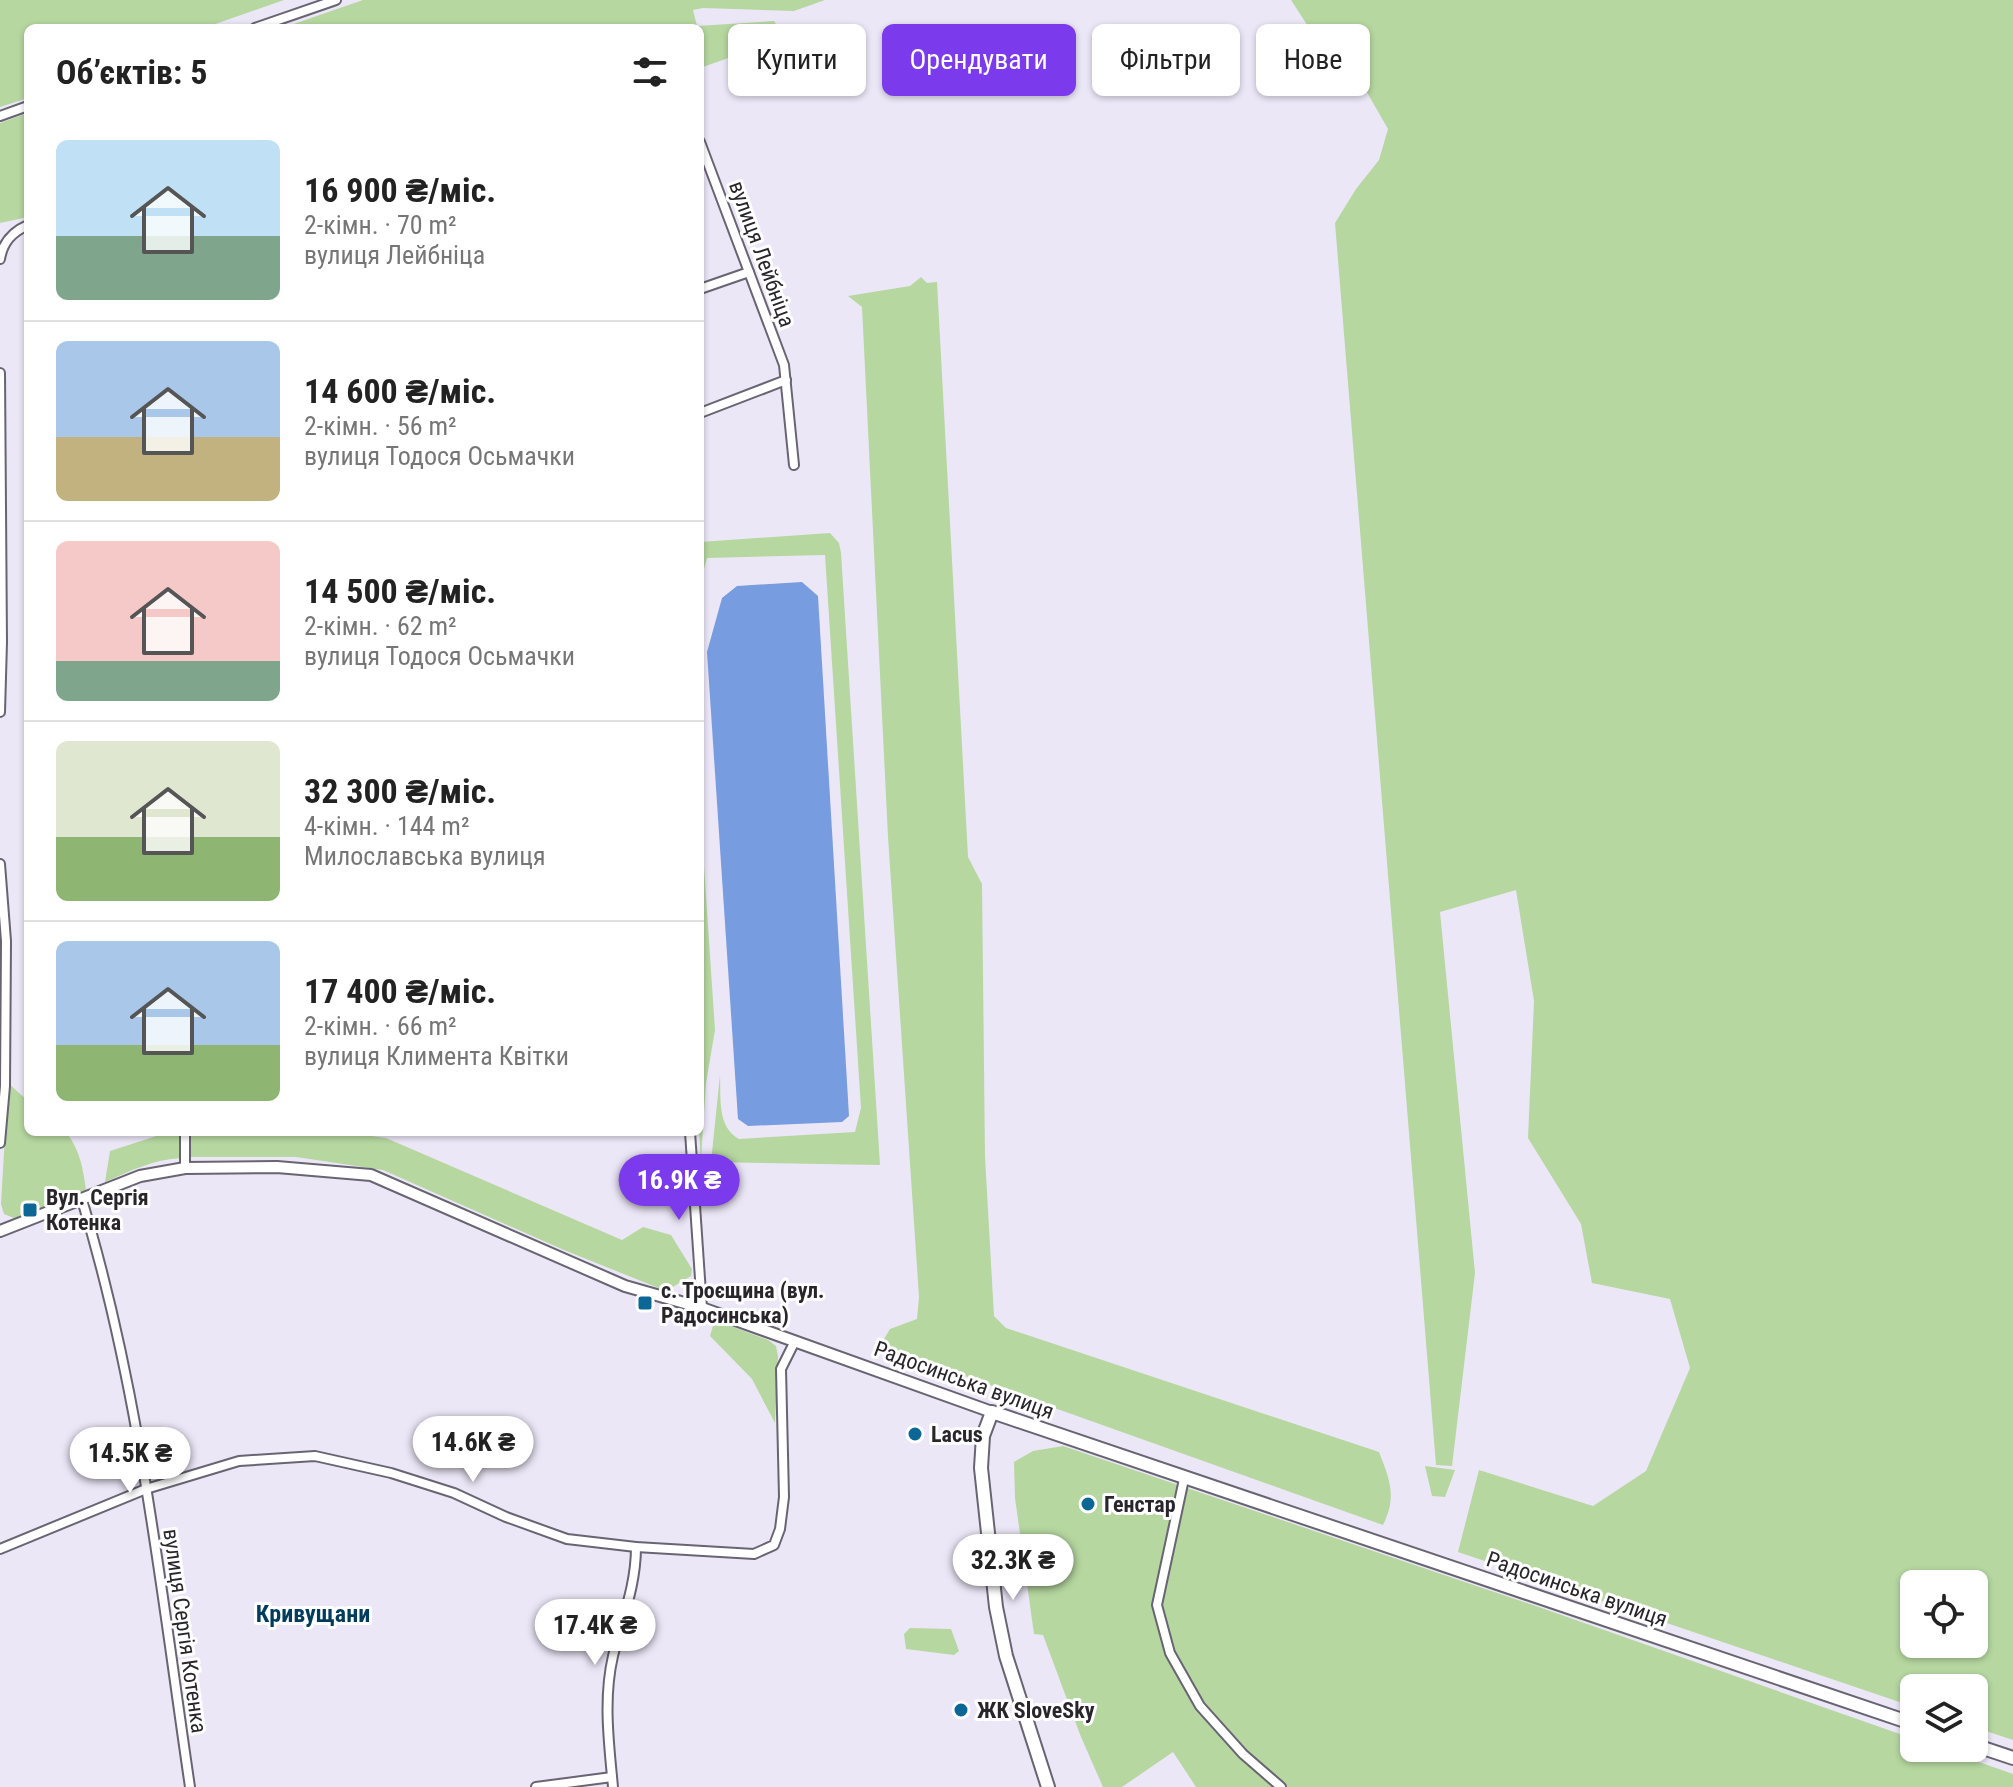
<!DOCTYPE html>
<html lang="uk">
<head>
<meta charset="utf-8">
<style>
  :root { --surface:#fff; --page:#f2f2f2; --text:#222; --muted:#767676; --line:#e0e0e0; --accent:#7c3aed }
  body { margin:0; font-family:"Roboto Condensed",sans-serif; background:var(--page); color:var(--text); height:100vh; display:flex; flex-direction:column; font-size:30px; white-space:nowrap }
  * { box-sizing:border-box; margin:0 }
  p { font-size:26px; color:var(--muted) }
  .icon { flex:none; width:44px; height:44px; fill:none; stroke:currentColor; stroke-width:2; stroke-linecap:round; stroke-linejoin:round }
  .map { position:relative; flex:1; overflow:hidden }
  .panel { position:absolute; left:24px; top:24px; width:680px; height:1112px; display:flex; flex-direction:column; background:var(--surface); border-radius:12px; box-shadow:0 2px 6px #0004 }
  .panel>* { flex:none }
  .banner { position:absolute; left:728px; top:24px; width:760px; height:72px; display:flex; gap:16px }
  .fabs { position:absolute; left:1900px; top:1570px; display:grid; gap:16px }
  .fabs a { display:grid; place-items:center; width:88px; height:88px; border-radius:12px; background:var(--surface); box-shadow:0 2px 6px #0004; font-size:40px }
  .price { position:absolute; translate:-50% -68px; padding:0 18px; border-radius:28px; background:#fff; color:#222; font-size:26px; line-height:52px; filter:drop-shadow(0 2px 4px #0008) }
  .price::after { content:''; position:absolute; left:50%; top:48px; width:24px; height:18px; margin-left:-12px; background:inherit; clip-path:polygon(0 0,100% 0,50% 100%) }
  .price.selected { background:var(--accent); color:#fff }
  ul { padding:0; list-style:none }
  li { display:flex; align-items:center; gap:24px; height:200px; padding:0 32px }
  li+li { border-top:2px solid var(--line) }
  li span { display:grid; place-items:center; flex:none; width:224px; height:160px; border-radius:12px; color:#555 }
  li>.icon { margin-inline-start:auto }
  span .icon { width:96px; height:96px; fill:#fffc; stroke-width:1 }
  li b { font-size:34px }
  h2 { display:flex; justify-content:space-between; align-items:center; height:96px; padding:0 32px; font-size:34px }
  .chip { padding:0 28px; border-radius:12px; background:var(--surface); box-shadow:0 2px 6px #0004; font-size:28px; line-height:72px }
  .chip.selected { background:var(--accent); color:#fff }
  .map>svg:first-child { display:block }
  .green { fill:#b6d7a0; fill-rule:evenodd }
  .water { fill:#779ce0 }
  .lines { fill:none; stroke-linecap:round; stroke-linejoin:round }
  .minor-casing { stroke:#696472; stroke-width:12 }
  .tertiary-casing { stroke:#696472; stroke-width:14 }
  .secondary-casing { stroke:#696472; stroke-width:16 }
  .minor { stroke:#fff; stroke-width:8 }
  .tertiary { stroke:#fff; stroke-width:10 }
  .secondary { stroke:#fff; stroke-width:12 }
  .poi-dot { fill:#0c6696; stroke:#fff; stroke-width:3 }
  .labels { text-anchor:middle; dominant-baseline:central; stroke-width:6; stroke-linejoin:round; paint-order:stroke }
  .street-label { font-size:22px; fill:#28262b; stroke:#fff }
  .poi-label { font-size:22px; font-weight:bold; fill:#28262b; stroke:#fff; text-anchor:start }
  .neighbourhood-label { font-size:24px; font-weight:bold; fill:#003c5d; stroke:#fff }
</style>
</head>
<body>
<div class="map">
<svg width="2013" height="1787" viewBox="0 0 2013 1787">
  <rect width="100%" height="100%" fill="#ece7f7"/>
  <g class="green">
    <path d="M0,0H284L204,28H28V98L0,107Z"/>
    <path d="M363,0H825L794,11L703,8L693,10L697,26L774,21L785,38L700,68V28H282Z"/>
    <path d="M1291,0H2013V1740L1974,1727V1688H1914V1707L1458,1552L1479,1470L1593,1506L1646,1471L1690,1368L1670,1299L1592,1283L1581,1224L1528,1138L1534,1001L1516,890L1440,912L1475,1273L1452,1466L1436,1465L1335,223L1356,189L1379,160L1388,129L1345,54L1313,34ZM1914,1584H1974V1644H1914Z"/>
    <path d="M28,113V217L0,223V123Z"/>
    <path d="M921,277L927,283L937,282L968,857L982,884L985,1157L994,1316L1006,1328L1379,1452C1390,1480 1397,1497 1383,1525L875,1344L884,1339L890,1329L917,1319L919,1297L888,837L862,307L848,296L910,286Z"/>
    <path d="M830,533L839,543L841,553L880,1165L711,1162L720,1075C721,1098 717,1127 739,1139L855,1132L861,1108L825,555L707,558L700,584V542Z"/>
    <path d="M700,807L715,1030L706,1083L701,1160L699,1132Z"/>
    <path d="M8,1083L28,1101V1132H66C80,1150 83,1168 86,1190L14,1218L4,1214L1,1204Z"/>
    <path d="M169,1132H179L180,1158C152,1160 130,1171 105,1182L110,1151Z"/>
    <path d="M191,1132H342L386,1138L622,1240L643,1227L671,1235L692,1269L691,1276L666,1291L564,1250L383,1170L296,1157H190Z"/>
    <path d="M720,1322L768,1340L776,1346L778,1356L775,1423L752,1379L710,1336L713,1326Z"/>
    <path d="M1063,1446L1533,1605L1914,1739V1748H1939L2013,1774V1787H1196L1173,1752L1122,1787H1103L1081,1737L1043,1635L1034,1634L1015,1498L1014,1462L1033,1451Z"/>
    <path d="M1425,1466L1455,1470L1445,1497L1432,1496Z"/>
    <path d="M910,1628L951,1629L959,1651L954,1655L906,1649L904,1634Z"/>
  </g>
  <path class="water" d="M802,582L818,596L849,1116L842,1122L748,1126L738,1119L707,652L722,598L737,586Z"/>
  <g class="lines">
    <g class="minor-casing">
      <g id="minor">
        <path d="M255,28L336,0"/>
        <path d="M0,116L28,106"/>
        <path d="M700,142L784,365L794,465"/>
        <path d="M0,259C3,242 12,232 28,225"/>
        <path d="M700,289L749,272"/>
        <path d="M0,373L2,642L0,712"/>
        <path d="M700,413L786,380"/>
        <path d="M0,864L6,941L5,1086L0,1143"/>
        <path d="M690,1132L702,1308"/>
        <path d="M185,1168V1132"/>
        <path d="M82,1200C140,1390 161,1591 190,1787"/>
        <path d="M1184,1479L1157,1605L1170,1653L1200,1706L1243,1754L1281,1787"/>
        <path d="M0,1549L146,1489L239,1461L315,1456L391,1473L454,1493L506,1517L567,1539L636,1547L754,1554L774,1545L780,1529L784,1497L781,1369L795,1341"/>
        <path d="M536,1787L612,1777"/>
        <path d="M613,1787C609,1744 603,1699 613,1656C622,1619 636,1586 636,1547"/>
      </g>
    </g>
    <g class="tertiary-casing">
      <path id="tertiary" d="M0,1231L140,1176L185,1168L277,1167L371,1175L625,1286L702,1308L992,1412"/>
    </g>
    <g class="secondary-casing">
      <g id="secondary">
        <path d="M1974,1745L2013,1758"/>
        <path d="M1048,1787L1006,1656L996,1607L981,1468L983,1436L992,1412L1914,1724"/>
      </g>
    </g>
    <use href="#minor" class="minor"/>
    <use href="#tertiary" class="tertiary"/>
    <use href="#secondary" class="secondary"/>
  </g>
  <g class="poi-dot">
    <rect x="22" y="1202" width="16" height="16" rx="4"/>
    <rect x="637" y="1295" width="16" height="16" rx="4"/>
    <circle cx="915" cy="1434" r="8"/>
    <circle cx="1088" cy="1504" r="8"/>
    <circle cx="961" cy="1710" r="8"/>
  </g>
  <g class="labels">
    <g class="street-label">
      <text transform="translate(762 254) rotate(70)">вулиця Лейбніца</text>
      <text transform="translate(964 1380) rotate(20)">Радосинська вулиця</text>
      <text transform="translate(1577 1589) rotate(19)">Радосинська вулиця</text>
      <text transform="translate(185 1631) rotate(82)">вулиця Сергія Котенка</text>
    </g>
    <g class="poi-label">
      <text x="46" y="1197">Вул. Сергія<tspan x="46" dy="25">Котенка</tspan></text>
      <text x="661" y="1290">с. Троєщина (вул.<tspan x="661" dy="25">Радосинська)</tspan></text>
      <text x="931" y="1434">Lacus</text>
      <text x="1104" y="1504">Генстар</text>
      <text x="977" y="1710">ЖК SloveSky</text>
    </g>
    <g class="neighbourhood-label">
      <text x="313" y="1614">Кривущани</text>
    </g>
  </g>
</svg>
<div class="fabs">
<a><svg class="icon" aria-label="locate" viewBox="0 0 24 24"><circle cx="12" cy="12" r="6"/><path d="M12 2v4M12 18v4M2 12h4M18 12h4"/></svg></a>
<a><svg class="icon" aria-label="layers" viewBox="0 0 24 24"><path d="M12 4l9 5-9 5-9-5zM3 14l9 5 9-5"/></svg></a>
</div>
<b class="price selected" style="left:679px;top:1222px">16.9K ₴</b>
<b class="price" style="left:473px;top:1484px">14.6K ₴</b>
<b class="price" style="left:130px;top:1495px">14.5K ₴</b>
<b class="price" style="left:1013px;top:1602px">32.3K ₴</b>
<b class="price" style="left:595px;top:1667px">17.4K ₴</b>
<div class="banner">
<a class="chip">Купити</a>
<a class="chip selected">Орендувати</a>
<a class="chip">Фільтри</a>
<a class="chip">Нове</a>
</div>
<section class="panel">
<h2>Об’єктів: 5<svg class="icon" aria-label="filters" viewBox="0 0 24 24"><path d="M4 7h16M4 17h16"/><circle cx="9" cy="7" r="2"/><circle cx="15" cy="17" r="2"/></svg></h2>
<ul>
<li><span style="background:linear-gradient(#bfe0f5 60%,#7fa58c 0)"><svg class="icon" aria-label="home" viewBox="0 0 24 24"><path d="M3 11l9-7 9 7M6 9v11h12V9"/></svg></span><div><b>16 900 ₴/міс.</b><p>2-кімн. · 70 m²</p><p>вулиця Лейбніца</p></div></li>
<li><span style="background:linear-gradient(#a9c7e8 60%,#c2b280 0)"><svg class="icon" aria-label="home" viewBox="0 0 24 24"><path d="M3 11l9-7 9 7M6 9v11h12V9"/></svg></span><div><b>14 600 ₴/міс.</b><p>2-кімн. · 56 m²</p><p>вулиця Тодося Осьмачки</p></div></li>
<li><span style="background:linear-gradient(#f6c9c9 75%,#7fa58c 0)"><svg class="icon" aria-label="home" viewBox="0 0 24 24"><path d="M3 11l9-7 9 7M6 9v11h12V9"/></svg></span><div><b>14 500 ₴/міс.</b><p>2-кімн. · 62 m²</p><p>вулиця Тодося Осьмачки</p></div></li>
<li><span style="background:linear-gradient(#dfe7d0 60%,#8fb573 0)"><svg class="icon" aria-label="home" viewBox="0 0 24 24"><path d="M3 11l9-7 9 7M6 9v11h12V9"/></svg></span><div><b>32 300 ₴/міс.</b><p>4-кімн. · 144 m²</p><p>Милославська вулиця</p></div></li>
<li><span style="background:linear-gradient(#a9c7e8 65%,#8fb573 0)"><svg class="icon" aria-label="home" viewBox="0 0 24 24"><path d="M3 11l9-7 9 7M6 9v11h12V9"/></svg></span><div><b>17 400 ₴/міс.</b><p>2-кімн. · 66 m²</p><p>вулиця Климента Квітки</p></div></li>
</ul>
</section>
</div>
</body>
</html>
